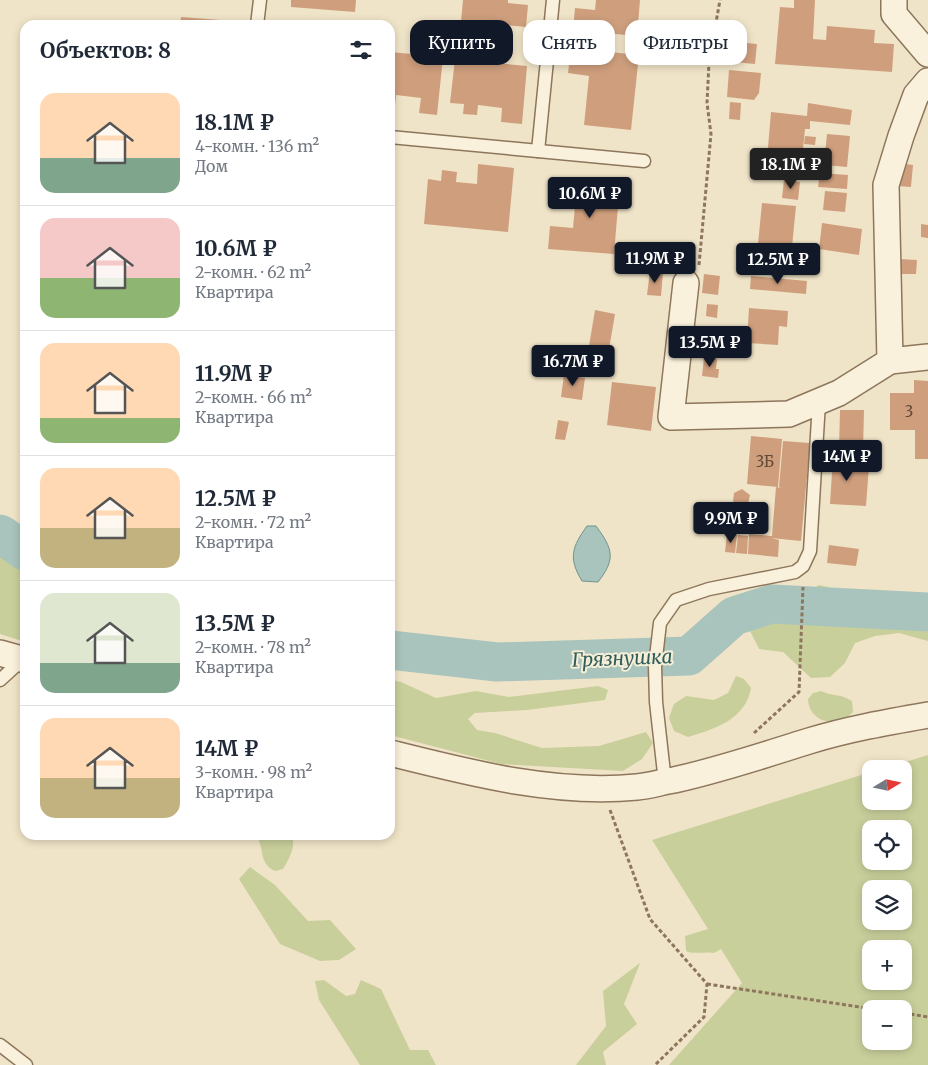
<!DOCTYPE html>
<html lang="ru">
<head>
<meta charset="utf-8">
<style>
  :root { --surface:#fff; --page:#f2f2f3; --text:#1f2937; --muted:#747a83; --line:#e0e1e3; --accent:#111827 }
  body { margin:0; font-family:Merriweather,serif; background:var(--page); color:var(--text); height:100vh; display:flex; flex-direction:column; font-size:19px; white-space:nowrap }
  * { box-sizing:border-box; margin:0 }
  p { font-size:16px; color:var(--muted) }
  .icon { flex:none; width:28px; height:28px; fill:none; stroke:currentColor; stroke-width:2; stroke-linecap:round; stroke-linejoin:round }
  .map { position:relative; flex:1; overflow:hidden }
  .drawer { position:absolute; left:20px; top:20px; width:375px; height:820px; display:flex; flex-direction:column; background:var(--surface); border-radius:15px; box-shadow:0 2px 8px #0003 }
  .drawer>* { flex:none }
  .guide { position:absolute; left:410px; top:20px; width:442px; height:45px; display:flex; gap:10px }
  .needle { width:32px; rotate:80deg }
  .tools { position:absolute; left:862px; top:760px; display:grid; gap:10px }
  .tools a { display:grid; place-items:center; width:50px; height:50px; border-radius:10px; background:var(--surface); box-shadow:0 2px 8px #0003; font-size:25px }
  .price { position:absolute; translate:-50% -42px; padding:0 11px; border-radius:5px; background:var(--accent); color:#fff; font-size:16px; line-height:32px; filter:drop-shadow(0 1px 2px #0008) }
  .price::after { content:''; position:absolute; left:50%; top:30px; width:15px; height:11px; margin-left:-8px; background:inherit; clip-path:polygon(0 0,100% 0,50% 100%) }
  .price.selected { background:#222; color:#fff }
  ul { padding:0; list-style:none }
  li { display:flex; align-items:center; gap:15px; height:125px; padding:0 20px }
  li+li { border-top:1px solid var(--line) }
  li span { display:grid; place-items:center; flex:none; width:140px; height:100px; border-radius:15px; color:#555 }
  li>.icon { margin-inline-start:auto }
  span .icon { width:60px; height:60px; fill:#fffc; stroke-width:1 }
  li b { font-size:21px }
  h2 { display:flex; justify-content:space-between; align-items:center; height:60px; padding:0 20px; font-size:21px }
  .tag { padding:0 18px; border-radius:15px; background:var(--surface); box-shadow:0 2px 8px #0003; font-size:18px; line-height:45px }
  .tag.selected { background:var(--accent); color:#fff }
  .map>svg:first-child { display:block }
  .green { fill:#c9cf9b; fill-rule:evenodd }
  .water { fill:#a9c4bc; stroke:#6f938a }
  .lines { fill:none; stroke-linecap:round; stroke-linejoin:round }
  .river { stroke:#a9c4bc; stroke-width:39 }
  .building { fill:#cf9f7d }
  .service-casing { stroke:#8d765c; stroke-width:15 }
  .minor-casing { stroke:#8d765c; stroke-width:28 }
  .path { stroke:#8d765c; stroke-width:3; stroke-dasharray:4 2.5; stroke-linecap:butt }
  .service { stroke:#faf1dc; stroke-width:12 }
  .minor { stroke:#faf1dc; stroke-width:25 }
  .labels { text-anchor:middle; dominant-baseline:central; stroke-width:4; stroke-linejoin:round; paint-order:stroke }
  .number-label { font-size:15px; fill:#624a37 }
  .water-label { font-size:19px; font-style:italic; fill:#2f5d5a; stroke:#f7eed8 }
</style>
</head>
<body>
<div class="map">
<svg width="928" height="1065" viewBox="0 0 928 1065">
  <rect width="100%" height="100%" fill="#f0e4c8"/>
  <g class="green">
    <path d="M0,548L25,564V642L0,634Z"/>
    <path d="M819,585L828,587L836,598L851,608C870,604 910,591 928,601V641L899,633L875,636L855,643L845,663L830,677L811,678L783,652L759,649L745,621L750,605L771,596L790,603Z"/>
    <path d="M736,676L744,679L751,688C746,719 715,729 688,737L674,731L669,718L674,704L686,696L714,700L728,693Z"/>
    <path d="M390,680L401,682L436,698L476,691L509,697L598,686L608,690L605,700L527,710L475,713L468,719L477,730L495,733L542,748L599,746L646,732L653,743L642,759L623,771L501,764L390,735Z"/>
    <path d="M821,691C834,697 839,693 852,701L853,712C838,729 809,723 808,699L813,693Z"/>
    <path d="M928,755V1065H669L742,983L721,949L714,953C706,951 693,955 686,951L685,936L708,929L652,840L871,772V801H904V769H883ZM871,829H904V861H871ZM871,889H904V921H871ZM871,949H904V981H871ZM871,1009H904V1041H871Z"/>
    <path d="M256,835H292C296,847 289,859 283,869L275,871C258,863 265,848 256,835Z"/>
    <path d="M250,867L275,885L308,921L330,920L356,949L339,960L320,961L280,944L239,879Z"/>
    <path d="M640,963L624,1004L637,1024L603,1052L606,1065H576L606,1026L603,991Z"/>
    <path d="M324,980L346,996L355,994L361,980L381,989L410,1050H428L436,1065H360L319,1000L315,981Z"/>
  </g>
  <path class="water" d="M587,526H596C613,549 616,559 598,582L582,581C568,558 572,547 587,526Z"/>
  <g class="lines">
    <g class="river">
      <path d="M0,534L25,551"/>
      <path d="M390,650L497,662L689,656L734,616L772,604L928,612"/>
    </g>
  </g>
  <g class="building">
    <path d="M291,0H356L355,12L291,7Z"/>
    <path d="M463,0H508V3L528,5L526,27L461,21Z"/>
    <path d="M596,0H640L637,36L573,30L575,8L595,10Z"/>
    <path d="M794,0H815L813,39L826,40L827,26L875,30L874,43L894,44L892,72L775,64L780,7L794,8Z"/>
    <path d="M181,17L247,22L246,25H180Z"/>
    <path d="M736,42L757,44L755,64L734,62Z"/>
    <path d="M571,48L639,55L631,130L584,125L589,76L568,73Z"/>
    <path d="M390,52L443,57L437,115L419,113L421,98L396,95L395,105L390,104Z"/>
    <path d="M455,59L527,66L522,124L501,122L502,108L478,105L477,115L463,114L464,104L450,103Z"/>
    <path d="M729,70L761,73L759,93L754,100L727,97Z"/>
    <path d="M730,102L741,103L740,120L729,119Z"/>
    <path d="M808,103L852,110L850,125L810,121V129H805L803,149L824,151L823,165L767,159L771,112L807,116Z"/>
    <path d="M827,134L850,136L847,167L824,165Z"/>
    <path d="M805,136L816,137L815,145L804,144Z"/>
    <path d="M899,163L913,165L911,187L897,186Z"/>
    <path d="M478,164L514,168L508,232L424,224L428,179L441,181L442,170L457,172L456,182L477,184Z"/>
    <path d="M820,173L848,175L847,189L818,187Z"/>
    <path d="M577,179L620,183L614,254L548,249L550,226L573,228L575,206L565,205L566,192L576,193Z"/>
    <path d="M784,180L800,182L798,200L782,198Z"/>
    <path d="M825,191L847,193L845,212L823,210Z"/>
    <path d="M762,203L796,206L792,247L758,244Z"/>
    <path d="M822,223L862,229L859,255L819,249Z"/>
    <path d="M921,224L928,225V238L921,237Z"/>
    <path d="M899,259L917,260L916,274H898Z"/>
    <path d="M650,271L663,272L661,296L647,295Z"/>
    <path d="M704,274L720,276L718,295L702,293Z"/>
    <path d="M751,276L807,281L806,294L750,289Z"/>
    <path d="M707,304L718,305L717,318L706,316Z"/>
    <path d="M749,308L788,311L787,327L779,326L778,345L747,343Z"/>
    <path d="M595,310L615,314L606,367L586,364Z"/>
    <path d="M704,358L717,359L716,369H719L718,378L702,376Z"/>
    <path d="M564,375L585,378L582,400L561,397Z"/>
    <path d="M914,380L928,381V459H915V430H890V393H914Z"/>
    <path d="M612,382L656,387L651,431L607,425Z"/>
    <path d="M840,410H864L863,451H839Z"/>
    <path d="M558,420L569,422L565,440L555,439Z"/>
    <path d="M751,436L782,439L778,487L747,484Z"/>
    <path d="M783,441L810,443L801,541L771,538L779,540L778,557L748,554L749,534L772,536L776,487L782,488L779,487Z"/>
    <path d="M821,455H833L832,463L869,466L866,506L830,504L832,472L820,471Z"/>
    <path d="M742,489L750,495L748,504L740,507L733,501L734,493Z"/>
    <path d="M727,534L737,535L735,553L725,552Z"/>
    <path d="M738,535L748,536L747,554L736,553Z"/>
    <path d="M829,545L859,549L856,566L827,563Z"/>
  </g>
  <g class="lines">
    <g class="service-casing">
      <g id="service">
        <path d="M257,25L260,0"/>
        <path d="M390,137L644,161"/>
        <path d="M538,151L553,0"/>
        <path d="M0,680L23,659"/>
        <path d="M665,782L656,702L655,666L660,623L676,600L709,589L795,572L803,566L810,551L819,402"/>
        <path d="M0,1045L26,1065"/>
      </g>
    </g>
    <g class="minor-casing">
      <g id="minor">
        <path d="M894,0V14L928,54"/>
        <path d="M686,283L671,417L789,414L839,393L890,361L928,357"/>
        <path d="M890,361L886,185L901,136L916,95L928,81"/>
        <path d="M0,653L25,660"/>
        <path d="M390,753C470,773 554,795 637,787C649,786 662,782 674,780C720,770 764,755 809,741C848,729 888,722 928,715"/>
      </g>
    </g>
    <g class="path">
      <path d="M699,265L711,134L707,103L709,62L720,0"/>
      <path d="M754,733L799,692L803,587"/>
      <path d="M610,810L650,919L707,984L704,1017L655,1065"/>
      <path d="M707,984L873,1009"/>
      <path d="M904,1013L928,1017"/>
    </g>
    <use href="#service" class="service"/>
    <use href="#minor" class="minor"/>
  </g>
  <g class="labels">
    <g class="number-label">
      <text x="909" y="411">3</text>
      <text x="765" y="461">3Б</text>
    </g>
    <g class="water-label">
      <text transform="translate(622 658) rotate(-2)">Грязнушка</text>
    </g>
  </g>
</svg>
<div class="tools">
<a><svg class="needle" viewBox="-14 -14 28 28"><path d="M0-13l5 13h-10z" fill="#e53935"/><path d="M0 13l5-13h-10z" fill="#747a83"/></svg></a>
<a><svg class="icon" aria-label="locate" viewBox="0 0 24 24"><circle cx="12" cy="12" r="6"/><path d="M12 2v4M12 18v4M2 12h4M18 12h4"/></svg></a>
<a><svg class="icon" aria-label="layers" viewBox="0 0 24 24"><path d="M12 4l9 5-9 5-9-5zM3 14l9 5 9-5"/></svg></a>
<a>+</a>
<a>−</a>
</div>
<b class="price selected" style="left:791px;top:190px">18.1M ₽</b>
<b class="price" style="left:590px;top:219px">10.6M ₽</b>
<b class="price" style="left:655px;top:284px">11.9M ₽</b>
<b class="price" style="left:778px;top:285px">12.5M ₽</b>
<b class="price" style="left:710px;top:368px">13.5M ₽</b>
<b class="price" style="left:573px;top:387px">16.7M ₽</b>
<b class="price" style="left:847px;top:482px">14M ₽</b>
<b class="price" style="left:731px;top:544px">9.9M ₽</b>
<div class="guide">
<a class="tag selected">Купить</a>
<a class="tag">Снять</a>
<a class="tag">Фильтры</a>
</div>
<section class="drawer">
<h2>Объектов: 8<svg class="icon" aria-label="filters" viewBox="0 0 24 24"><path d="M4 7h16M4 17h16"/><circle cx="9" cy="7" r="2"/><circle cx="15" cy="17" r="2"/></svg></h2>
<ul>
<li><span style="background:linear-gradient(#ffd9b3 65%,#7fa58c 0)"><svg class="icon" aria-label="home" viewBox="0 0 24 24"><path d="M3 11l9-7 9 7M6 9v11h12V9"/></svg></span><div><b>18.1M ₽</b><p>4-комн. · 136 m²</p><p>Дом</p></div></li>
<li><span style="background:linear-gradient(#f6c9c9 60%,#8fb573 0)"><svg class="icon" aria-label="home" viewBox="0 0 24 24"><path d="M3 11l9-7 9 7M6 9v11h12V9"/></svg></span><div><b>10.6M ₽</b><p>2-комн. · 62 m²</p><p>Квартира</p></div></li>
<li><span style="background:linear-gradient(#ffd9b3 75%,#8fb573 0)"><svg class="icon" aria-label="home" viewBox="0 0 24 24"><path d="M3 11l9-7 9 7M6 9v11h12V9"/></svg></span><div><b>11.9M ₽</b><p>2-комн. · 66 m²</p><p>Квартира</p></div></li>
<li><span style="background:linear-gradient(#ffd9b3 60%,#c2b280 0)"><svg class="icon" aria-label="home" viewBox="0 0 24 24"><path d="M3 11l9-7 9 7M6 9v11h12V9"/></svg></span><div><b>12.5M ₽</b><p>2-комн. · 72 m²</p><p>Квартира</p></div></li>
<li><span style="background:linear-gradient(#dfe7d0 70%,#7fa58c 0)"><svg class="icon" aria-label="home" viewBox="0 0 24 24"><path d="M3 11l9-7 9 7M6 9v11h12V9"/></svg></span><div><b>13.5M ₽</b><p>2-комн. · 78 m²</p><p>Квартира</p></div></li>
<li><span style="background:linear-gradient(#ffd9b3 60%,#c2b280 0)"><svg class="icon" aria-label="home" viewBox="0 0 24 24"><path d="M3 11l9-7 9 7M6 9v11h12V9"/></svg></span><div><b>14M ₽</b><p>3-комн. · 98 m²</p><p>Квартира</p></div></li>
</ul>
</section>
</div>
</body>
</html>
